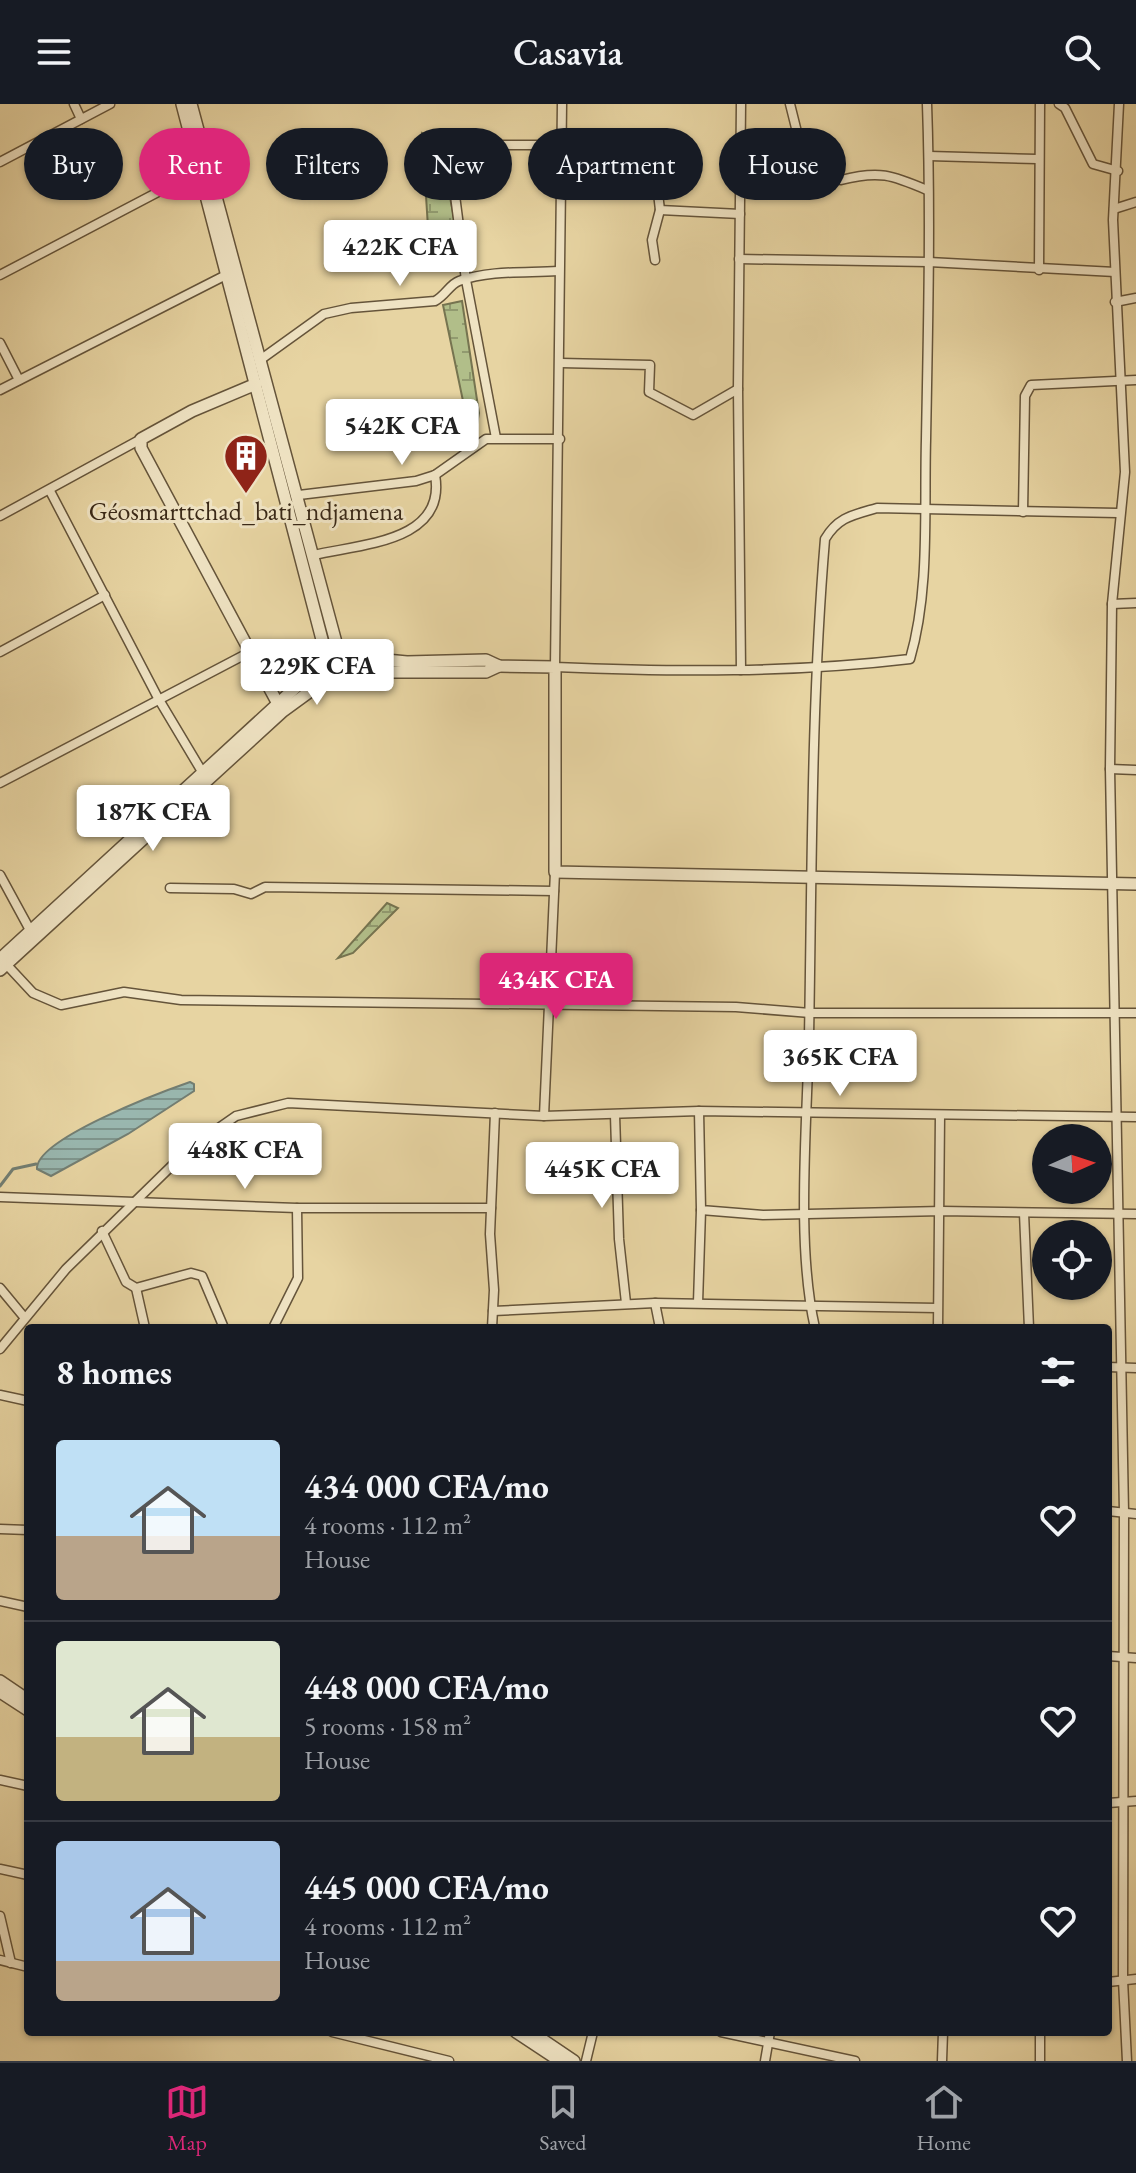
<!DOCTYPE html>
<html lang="en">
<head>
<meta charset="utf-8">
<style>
  :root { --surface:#171b24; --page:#20242c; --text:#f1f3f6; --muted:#9ea1a6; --line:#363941; --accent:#db2777 }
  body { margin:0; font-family:"EB Garamond",serif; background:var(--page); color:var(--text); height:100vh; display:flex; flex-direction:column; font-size:30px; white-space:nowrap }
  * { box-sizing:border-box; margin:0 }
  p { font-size:26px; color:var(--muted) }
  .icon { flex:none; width:44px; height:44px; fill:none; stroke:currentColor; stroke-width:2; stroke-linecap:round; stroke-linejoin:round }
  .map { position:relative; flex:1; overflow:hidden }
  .side { position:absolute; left:24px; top:1220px; width:1088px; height:712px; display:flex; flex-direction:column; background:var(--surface); border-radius:8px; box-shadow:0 2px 6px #0004 }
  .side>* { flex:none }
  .top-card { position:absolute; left:24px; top:24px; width:1088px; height:72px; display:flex; gap:16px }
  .needle { width:52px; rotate:87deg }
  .controls { position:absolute; left:1032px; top:1020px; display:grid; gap:16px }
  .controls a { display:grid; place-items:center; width:80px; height:80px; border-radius:50%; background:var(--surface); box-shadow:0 2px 6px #0004; font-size:40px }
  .price { position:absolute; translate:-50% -68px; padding:0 18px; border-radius:8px; background:#fff; color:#222; font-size:26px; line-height:52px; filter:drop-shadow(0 2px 4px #0008) }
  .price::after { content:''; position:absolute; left:50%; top:48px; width:24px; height:18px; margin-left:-12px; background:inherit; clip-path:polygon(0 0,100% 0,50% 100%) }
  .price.active { background:var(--accent); color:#fff }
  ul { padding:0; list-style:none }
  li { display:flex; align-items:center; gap:24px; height:200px; padding:0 32px }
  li+li { border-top:2px solid var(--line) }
  li span { display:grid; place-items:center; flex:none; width:224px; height:160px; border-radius:8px; color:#555 }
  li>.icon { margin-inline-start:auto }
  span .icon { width:96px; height:96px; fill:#fffc; stroke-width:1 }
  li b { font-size:34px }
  h2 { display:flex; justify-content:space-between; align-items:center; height:96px; padding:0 32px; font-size:34px }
  .pill { padding:0 28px; border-radius:36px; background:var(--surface); box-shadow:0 2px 6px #0004; font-size:28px; line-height:72px }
  .pill.active { background:var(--accent); color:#fff }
  header { display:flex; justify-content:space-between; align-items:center; height:104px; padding:0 32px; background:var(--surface); font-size:36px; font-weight:600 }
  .tabs { display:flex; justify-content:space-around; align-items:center; height:112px; border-top:2px solid var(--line); background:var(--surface); font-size:22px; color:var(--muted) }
  .tabs a { display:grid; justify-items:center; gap:4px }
  .tabs .active { color:var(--accent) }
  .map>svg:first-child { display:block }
  .wetland { fill:url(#wetland-marsh); stroke:#767450; stroke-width:2 }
  .water { fill:url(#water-rules); stroke:#737e72; stroke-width:2 }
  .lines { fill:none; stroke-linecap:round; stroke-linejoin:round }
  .stream { stroke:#737e72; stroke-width:3 }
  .minor-casing { stroke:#65543a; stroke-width:11 }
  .tertiary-casing { stroke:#65543a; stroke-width:14 }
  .minor { stroke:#efe3c3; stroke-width:8 }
  .tertiary { stroke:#efe3c3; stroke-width:11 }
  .labels { text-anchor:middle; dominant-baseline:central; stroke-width:6; stroke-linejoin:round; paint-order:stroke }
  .poi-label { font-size:26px; fill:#3a2917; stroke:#efe3c3 }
</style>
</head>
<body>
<header><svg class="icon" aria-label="menu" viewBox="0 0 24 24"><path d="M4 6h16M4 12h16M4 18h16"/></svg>Casavia<svg class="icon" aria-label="search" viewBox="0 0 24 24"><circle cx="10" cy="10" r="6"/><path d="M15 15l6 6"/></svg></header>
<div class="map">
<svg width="1136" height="1957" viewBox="0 0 1136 1957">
  <defs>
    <pattern id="wetland-marsh" width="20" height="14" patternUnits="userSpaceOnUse" patternTransform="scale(2)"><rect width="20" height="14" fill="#b1be89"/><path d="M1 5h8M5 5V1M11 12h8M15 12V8" fill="none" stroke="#919a6f"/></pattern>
    <pattern id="water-rules" width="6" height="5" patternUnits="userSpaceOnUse" patternTransform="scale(2)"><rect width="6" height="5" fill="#99b7af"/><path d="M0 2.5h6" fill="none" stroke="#7e958d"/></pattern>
  </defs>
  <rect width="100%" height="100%" fill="#e7d4a2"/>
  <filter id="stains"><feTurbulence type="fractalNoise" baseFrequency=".0025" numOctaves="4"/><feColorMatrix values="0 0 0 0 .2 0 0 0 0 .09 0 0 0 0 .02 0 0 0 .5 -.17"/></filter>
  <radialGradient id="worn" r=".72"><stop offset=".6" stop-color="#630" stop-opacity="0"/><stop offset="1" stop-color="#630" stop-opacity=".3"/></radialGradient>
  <g class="wetland">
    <path d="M422,29L439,36L459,140L429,139Z"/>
    <path d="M462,197L479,309L476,326L468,321L443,201Z"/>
    <path d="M387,799L398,804L353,849L338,854Z"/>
  </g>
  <path class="water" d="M190,978L194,980V987L128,1030L51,1072L37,1065C35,1035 164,987 190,978Z"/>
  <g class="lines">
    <path class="stream" d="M0,1082L13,1065L36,1060"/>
    <g class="minor-casing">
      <g id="minor">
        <path d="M74,0L81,15"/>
        <path d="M562,0L555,563C674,568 793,569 910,555C930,486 924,408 926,336C928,224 931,112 927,0"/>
        <path d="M790,0L800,40L841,76C879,66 892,71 927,86"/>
        <path d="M1059,0L1065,4L1093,60L1118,67"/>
        <path d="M1119,0L1113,116L1125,368L1112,500L1110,665L1124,1408L1123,1876L1127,1957"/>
        <path d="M929,52L1037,55"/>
        <path d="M654,56L660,106L740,110"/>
        <path d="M0,58L110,0"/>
        <path d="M1114,105L1136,98"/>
        <path d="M739,155L929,158L1115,168"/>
        <path d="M655,156L652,136L660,106"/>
        <path d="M1039,166L1040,0"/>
        <path d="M0,171L200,66"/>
        <path d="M1115,198L1136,194"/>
        <path d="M0,239L19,276"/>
        <path d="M260,256L324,210L351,204L435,197C445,192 450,180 459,177C490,166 526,169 558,167"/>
        <path d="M561,259L650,261L649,288L693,311L738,285"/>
        <path d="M0,286L226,171"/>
        <path d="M496,334L466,176L453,76L468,41H562"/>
        <path d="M50,387L158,594L204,671"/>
        <path d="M299,391L416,377L435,371L486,335H560"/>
        <path d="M1023,408L1025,292L1031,281L1136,276"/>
        <path d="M0,412L141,335"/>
        <path d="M314,451C361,440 447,438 435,371"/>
        <path d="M1112,500L1136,499"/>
        <path d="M0,548L105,491"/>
        <path d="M741,566L738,285L741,0"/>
        <path d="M1110,665L1136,666"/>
        <path d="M0,679L248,549"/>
        <path d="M0,771L30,826"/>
        <path d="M170,784L234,785L251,790L265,783L554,787"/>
        <path d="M6,860L33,889L61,901L124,888L181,896L736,903L810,909H1136"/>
        <path d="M699,1007L701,1106L763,1111L942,1107L1136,1110"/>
        <path d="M615,1011L619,1135L626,1199"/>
        <path d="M544,1012L555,768"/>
        <path d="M0,1093L297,1104H491"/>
        <path d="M1024,1109L1029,1224"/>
        <path d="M102,1127L126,1178L136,1184L191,1169L202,1172L224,1224"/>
        <path d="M0,1184L24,1213"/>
        <path d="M136,1184L145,1224"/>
        <path d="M655,1199L937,1204"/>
        <path d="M698,1199L701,1106"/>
        <path d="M493,1207L655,1199L660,1224"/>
        <path d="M273,1224L298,1174L297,1104"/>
        <path d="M492,1224L494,1186L490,1130L495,1009"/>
        <path d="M815,1224C796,1141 807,1021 809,933C812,767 811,602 825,435C838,413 853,411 877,404L1118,409"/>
        <path d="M938,1224L940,1011"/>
        <path d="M0,1245L66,1165L190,1044L236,1012L288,999L544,1012L699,1007L1136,1013"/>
        <path d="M1108,1263L1136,1264"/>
        <path d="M0,1291L28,1297"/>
        <path d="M1108,1407L1136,1410"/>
        <path d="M0,1425L28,1426"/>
        <path d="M0,1497L28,1503"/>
        <path d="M1108,1552L1136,1554"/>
        <path d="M0,1676L28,1682"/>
        <path d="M1108,1699L1136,1697"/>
        <path d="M0,1765L28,1771"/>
        <path d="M0,1812L11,1859"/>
        <path d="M0,1856L28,1863"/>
        <path d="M1108,1878L1136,1875"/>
        <path d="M332,1928L449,1957"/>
        <path d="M721,1928L855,1957"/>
        <path d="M586,1957L593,1928"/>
        <path d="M765,1957L770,1928"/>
        <path d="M942,1957L943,1928"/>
        <path d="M1040,1957V1928"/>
      </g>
    </g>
    <g class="tertiary-casing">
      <g id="tertiary">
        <path d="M182,0L325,547"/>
        <path d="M191,0L338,546"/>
        <path d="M256,280L192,307L141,335V344L277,598"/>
        <path d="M344,552L407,558L486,556L499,562L555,563V768L1136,780"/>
        <path d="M343,568H486L499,562"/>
        <path d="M0,855L319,562L325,547L338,546L345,556L343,568L335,572L323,569L319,562"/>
        <path d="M0,866L283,607L331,572"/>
        <path d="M0,1577L28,1596"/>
        <path d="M0,1588L28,1606"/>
        <path d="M516,1928L560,1957"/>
        <path d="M531,1928L574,1957"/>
      </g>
    </g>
    <use href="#minor" class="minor"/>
    <use href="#tertiary" class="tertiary"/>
  </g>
  <defs>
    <g id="building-pin" transform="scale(2.3)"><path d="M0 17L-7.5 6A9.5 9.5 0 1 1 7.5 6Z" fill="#8f2418" stroke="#efe3c3"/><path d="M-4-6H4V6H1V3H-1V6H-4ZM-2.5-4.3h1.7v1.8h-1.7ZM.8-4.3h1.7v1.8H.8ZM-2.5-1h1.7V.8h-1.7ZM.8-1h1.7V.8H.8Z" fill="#fff"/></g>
  </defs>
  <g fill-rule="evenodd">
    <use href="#building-pin" x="246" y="352"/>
  </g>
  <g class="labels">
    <g class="poi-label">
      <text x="246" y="407">Géosmarttchad_bati_ndjamena</text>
    </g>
  </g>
  <rect width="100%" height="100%" filter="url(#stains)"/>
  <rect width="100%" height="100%" fill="url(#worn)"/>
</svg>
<div class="controls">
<a><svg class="needle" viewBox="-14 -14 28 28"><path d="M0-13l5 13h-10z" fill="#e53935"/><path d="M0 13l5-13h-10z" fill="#9ea1a6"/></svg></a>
<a><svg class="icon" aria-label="locate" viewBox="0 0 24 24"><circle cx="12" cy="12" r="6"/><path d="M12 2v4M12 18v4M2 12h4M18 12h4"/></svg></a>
</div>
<b class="price" style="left:400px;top:184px">422K CFA</b>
<b class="price" style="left:402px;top:363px">542K CFA</b>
<b class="price" style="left:317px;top:603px">229K CFA</b>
<b class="price" style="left:153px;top:749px">187K CFA</b>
<b class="price active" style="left:556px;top:917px">434K CFA</b>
<b class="price" style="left:840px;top:994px">365K CFA</b>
<b class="price" style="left:245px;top:1087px">448K CFA</b>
<b class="price" style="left:602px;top:1106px">445K CFA</b>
<div class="top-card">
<a class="pill">Buy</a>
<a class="pill active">Rent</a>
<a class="pill">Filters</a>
<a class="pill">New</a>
<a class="pill">Apartment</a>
<a class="pill">House</a>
</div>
<section class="side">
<h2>8 homes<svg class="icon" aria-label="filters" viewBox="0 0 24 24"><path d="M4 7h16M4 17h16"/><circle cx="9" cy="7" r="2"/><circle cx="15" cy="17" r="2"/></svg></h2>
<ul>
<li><span style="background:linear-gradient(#bfe0f5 60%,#b9a48a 0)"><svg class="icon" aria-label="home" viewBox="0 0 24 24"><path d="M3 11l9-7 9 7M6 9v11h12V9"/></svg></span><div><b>434 000 CFA/mo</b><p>4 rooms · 112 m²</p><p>House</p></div><svg class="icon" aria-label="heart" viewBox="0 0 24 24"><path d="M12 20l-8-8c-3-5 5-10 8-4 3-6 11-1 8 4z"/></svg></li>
<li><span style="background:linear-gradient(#dfe7d0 60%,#c2b280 0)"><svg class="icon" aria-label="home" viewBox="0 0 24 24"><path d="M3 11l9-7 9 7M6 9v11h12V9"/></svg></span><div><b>448 000 CFA/mo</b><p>5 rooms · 158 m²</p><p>House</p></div><svg class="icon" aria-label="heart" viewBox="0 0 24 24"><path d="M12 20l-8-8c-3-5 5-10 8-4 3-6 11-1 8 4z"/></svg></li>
<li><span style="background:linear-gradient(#a9c7e8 75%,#b9a48a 0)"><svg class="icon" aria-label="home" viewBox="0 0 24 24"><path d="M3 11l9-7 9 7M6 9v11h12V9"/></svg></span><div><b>445 000 CFA/mo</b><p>4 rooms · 112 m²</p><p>House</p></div><svg class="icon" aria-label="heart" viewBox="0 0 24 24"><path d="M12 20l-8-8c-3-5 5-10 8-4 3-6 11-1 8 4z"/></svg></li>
</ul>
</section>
</div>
<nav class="tabs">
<a class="active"><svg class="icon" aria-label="map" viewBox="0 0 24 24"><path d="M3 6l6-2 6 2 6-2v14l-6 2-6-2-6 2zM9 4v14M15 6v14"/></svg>Map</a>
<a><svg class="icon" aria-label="saved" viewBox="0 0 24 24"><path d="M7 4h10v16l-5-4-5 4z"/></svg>Saved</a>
<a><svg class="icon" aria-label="home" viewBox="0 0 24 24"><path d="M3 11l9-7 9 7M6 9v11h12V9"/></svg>Home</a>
</nav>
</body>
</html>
